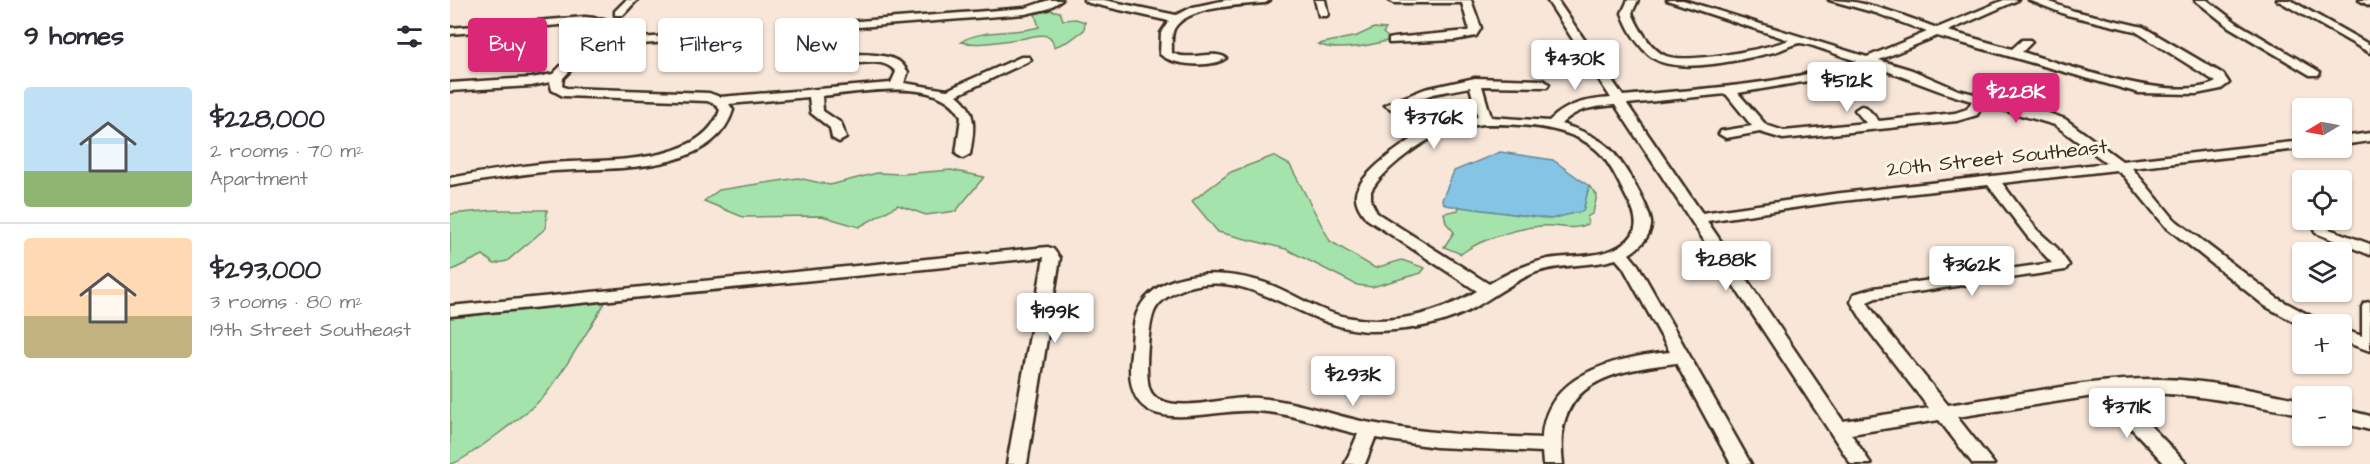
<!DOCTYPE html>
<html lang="en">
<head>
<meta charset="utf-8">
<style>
  :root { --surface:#fff; --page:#f7f7f7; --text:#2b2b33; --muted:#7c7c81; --line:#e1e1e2; --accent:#db2777 }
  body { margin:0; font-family:"Architects Daughter",sans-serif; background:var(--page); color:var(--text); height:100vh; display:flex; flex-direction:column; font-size:22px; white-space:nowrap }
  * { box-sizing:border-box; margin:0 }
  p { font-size:20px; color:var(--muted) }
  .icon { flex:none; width:33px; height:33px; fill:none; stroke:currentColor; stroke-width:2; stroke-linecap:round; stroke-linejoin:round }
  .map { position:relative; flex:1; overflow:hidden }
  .sheet { display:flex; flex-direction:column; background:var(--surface); width:450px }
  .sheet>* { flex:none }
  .hud { position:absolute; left:18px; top:18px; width:570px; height:54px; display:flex; gap:12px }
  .needle { width:39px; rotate:260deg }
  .fabs { position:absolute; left:1842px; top:98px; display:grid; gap:12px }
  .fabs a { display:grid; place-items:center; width:60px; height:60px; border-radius:6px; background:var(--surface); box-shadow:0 2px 4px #0004; font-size:30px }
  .price { position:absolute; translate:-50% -51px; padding:0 14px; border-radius:6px; background:#fff; color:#222; font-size:20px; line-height:39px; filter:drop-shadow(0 2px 3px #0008) }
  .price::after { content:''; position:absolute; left:50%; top:36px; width:18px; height:14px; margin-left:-9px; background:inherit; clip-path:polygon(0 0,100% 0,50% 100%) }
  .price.selected { background:var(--accent); color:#fff }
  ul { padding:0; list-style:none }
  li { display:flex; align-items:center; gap:18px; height:150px; padding:0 24px }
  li+li { border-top:2px solid var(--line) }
  li span { display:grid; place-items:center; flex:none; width:168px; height:120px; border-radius:6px; color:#555 }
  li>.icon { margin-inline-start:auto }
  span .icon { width:72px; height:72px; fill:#fffc; stroke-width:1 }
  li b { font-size:26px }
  h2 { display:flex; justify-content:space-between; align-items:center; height:72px; padding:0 24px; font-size:26px }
  .tag { padding:0 21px; border-radius:6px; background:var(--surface); box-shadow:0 2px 4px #0004; font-size:21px; line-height:54px }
  .tag.selected { background:var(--accent); color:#fff }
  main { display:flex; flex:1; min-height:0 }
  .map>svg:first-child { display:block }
  .green { fill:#a4e4ac; stroke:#708765; stroke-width:1.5 }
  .water { fill:#84c5e5; stroke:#678795; stroke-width:1.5 }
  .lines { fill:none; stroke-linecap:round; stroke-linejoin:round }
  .minor-casing { stroke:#3b2a1e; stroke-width:5 }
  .minor { fill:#fcf5e5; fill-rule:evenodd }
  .labels { text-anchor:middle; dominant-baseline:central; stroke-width:6; stroke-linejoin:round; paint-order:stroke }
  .street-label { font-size:21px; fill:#3b2a1e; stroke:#fcf5e5 }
</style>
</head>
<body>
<main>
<section class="sheet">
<h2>9 homes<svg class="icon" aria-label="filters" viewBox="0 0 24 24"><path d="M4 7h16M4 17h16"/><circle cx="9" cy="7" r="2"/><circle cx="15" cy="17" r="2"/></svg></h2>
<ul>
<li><span style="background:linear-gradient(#bfe0f5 70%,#8fb573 0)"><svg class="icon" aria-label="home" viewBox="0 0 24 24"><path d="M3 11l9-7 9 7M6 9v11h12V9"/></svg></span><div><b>$228,000</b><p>2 rooms · 70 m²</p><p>Apartment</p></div></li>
<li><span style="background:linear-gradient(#ffd9b3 65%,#c2b280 0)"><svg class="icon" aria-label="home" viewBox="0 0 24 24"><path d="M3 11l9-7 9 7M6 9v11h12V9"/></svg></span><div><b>$293,000</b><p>3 rooms · 80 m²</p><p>19th Street Southeast</p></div></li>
</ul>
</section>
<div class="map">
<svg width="1920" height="464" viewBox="0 0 1920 464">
  <rect width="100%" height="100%" fill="#f8e7d9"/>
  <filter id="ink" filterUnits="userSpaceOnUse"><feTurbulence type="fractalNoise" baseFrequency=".0167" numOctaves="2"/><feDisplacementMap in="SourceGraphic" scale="12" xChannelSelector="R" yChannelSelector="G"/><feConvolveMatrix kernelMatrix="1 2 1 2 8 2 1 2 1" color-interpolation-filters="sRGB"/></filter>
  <g filter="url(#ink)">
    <g class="green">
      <path d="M600,10L610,12L613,20L626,19L635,22L634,30L619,41L604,47C603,42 602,37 597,36C586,33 578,39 568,39C550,41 530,46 511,42C528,29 567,34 589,27L585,14Z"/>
      <path d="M924,28L936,29L933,33L941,40C920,45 887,53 868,44L907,36Z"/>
      <path d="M823,156L840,165L880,241L925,268L952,260L975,268L971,273L922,287L907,285L836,249L768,232L742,201L781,172Z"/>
      <path d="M501,170L534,177L506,211L476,215L448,205L409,227L372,216L293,217L254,201L269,190L348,178L380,185L427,173L452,174Z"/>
      <path d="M1139,186L1147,195L1143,213L1137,217L1138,224C1120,232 1109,224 1091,226C1069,228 1028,240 1011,254L994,247L1004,232L996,223L994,213L1008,210L1010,206L1133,211Z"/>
      <path d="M45,210H97L96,228L57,261L44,264L33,255L0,271V214Z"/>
      <path d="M156,301C137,332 118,365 96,394C86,406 12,464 0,464V318Z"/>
    </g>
    <path class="water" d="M1050,152L1103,160L1139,186L1133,211L1101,219L995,205L992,200L1004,171Z"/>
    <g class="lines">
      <g class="minor-casing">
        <g id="minor">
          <path d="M176,0H187L173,15H165V11Z"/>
          <path d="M599,0H612L597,9L575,14L345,32L339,29L345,26L575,8Z"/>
          <path d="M634,0H654L726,15L743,7L776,0H820L815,3C792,5 737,6 724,29C721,36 722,45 722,53C739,62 764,49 776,58C763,68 722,66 710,54L711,33L719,21L639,3Z"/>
          <path d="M865,0H875L878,14L877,16H869Z"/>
          <path d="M939,0H1021L1031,28L1026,36L1005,40L939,43V39L943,38L1018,31L1019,28L1012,3H944Z"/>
          <path d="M1097,0H1107L1173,96C1251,89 1331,85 1407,61C1396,58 1359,43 1350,43C1342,44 1332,50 1324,52C1294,59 1241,72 1211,62C1193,56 1178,30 1172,13L1178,0H1188L1182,13C1188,27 1201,50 1216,56C1238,64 1317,49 1339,40L1217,0H1233L1417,57L1477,32L1426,13L1379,0C1417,0 1451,15 1487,28L1554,0H1568L1498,31L1562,49L1572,40H1580L1582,42L1572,52C1617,65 1724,104 1766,82L1685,31L1617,15L1579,0H1594L1624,11L1693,27L1773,74L1779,83L1771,89L1746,94L1689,93L1487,36L1429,60L1462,70L1508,90L1593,111L1615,119L1672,161L1852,141V147L1857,148L1682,168L1725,220L1827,298L1868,320L1870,324H1852V326L1815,306L1715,226L1674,176L1666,170L1552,183L1587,230L1607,248L1619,265L1615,270L1426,298L1417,302L1431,323L1498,405C1568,395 1640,378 1711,379C1759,380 1806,391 1852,400V414C1788,404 1737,390 1670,394L1737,464H1715L1650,395L1507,417L1544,464H1523L1489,420L1401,434L1421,464H1401L1165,105C1143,107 1127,108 1111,124C1127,129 1144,135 1157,146C1170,157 1203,210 1201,226C1199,238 1189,248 1179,254L1188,265L1301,464H1281L1226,363C1161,371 1102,382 1113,464H1093L1092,452L986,447L925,438L915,464H895L908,434C874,426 841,413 806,411C752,408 670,446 681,353C683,340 682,325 687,313C707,264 782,270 821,285C846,295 870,312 896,317C941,326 989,314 1027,291L917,219C911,212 905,203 906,194C910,171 970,131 991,124C1003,120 1016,119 1028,117L1020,87L983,94L941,109L935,105L975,89L1025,78L1093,80L1099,84L1097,87L1032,86L1041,117L1099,121C1118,103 1136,100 1161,98ZM1419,65C1454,76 1487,92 1522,101L1517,109L1505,113L1429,121L1416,107L1411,106L1405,110L1416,123L1334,131L1316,125L1288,93L1370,79ZM1276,94L1302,126L1271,131L1269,134L1276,138L1310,132L1333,139L1507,121L1527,115L1533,104L1605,125L1657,163L1383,194L1252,213L1177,104ZM1033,124C1070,124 1122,125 1150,153C1163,167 1171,188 1180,204C1188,220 1189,233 1173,244C1152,259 1122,255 1098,259C1076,264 1057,273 1039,284L927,213L921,201V191C933,169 976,137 1000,130C1010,126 1022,126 1033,124ZM1538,185L1577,236L1602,263L1424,288L1404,294L1401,302L1419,331L1479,408L1393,421L1257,221L1383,202ZM1166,259L1173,267L1220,352C1168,357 1095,373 1092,438C1035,436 978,434 921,423C883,416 846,400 807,398C778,396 736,412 710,400C705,398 702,395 700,390C694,376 698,320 706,308C713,297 727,291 739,287C804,268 856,330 921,331C952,331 987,326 1016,312C1040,300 1060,283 1084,273C1110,263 1139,267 1166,259Z"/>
          <path d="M1745,0H1757L1787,23L1870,72L1868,75H1860L1779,27Z"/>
          <path d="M1827,0H1840L1920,45V53Z"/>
          <path d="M1909,0H1920V6Z"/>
          <path d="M135,17L154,19L160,22L161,27L149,41L217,36L223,39L217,42L142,48L113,78L112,86L116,88L259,93L270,97L441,83L446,72C429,52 403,71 388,59C398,51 437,54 448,61C453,64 455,68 458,72L454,83L497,90L571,57H579L581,60L507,95C528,111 524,131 520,154L513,158L506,154L511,117C493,75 408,93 372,96L373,111L391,123L396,138L389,142L382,138L380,128L361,113L359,97L279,104L283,110C263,176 157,167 104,171C69,174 35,180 0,186V178C33,172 66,166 100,163C147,159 251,168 270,110L265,104L257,101L113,96L102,90L100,82L81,86L0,91V83L81,78L103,74L149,27V25L135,23L0,34V28Z"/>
          <path d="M1920,133V141L1892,145V137Z"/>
          <path d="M1871,226L1920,244V255L1866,233L1864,230L1866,227Z"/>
          <path d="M598,247L603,249L610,258L577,464H557L594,257L0,316V306Z"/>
          <path d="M1920,302V351L1892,341V329L1912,336V307L1914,303Z"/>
          <path d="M1892,409L1920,416V430L1892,423Z"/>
        </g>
      </g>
      <use href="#minor" class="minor"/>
    </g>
  </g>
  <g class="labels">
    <g class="street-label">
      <text transform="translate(1547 158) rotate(-6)">20th Street Southeast</text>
    </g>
  </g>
</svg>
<div class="fabs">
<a><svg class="needle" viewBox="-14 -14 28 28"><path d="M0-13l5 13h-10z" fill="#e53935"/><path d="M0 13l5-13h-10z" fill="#7c7c81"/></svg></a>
<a><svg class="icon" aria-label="locate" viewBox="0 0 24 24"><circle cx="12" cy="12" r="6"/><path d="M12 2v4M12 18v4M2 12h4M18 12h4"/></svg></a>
<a><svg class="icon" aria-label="layers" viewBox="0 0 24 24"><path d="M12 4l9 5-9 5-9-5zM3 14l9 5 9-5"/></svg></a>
<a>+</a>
<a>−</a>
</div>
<b class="price" style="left:1125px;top:91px">$430K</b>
<b class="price" style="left:1397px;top:113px">$512K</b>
<b class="price selected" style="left:1566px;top:124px">$228K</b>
<b class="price" style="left:984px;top:150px">$376K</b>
<b class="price" style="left:1276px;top:292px">$288K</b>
<b class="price" style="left:1522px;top:297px">$362K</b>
<b class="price" style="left:605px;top:344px">$199K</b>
<b class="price" style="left:903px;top:407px">$293K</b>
<b class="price" style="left:1677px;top:439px">$371K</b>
<div class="hud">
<a class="tag selected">Buy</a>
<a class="tag">Rent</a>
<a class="tag">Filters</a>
<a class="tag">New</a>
</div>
</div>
</main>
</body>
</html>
